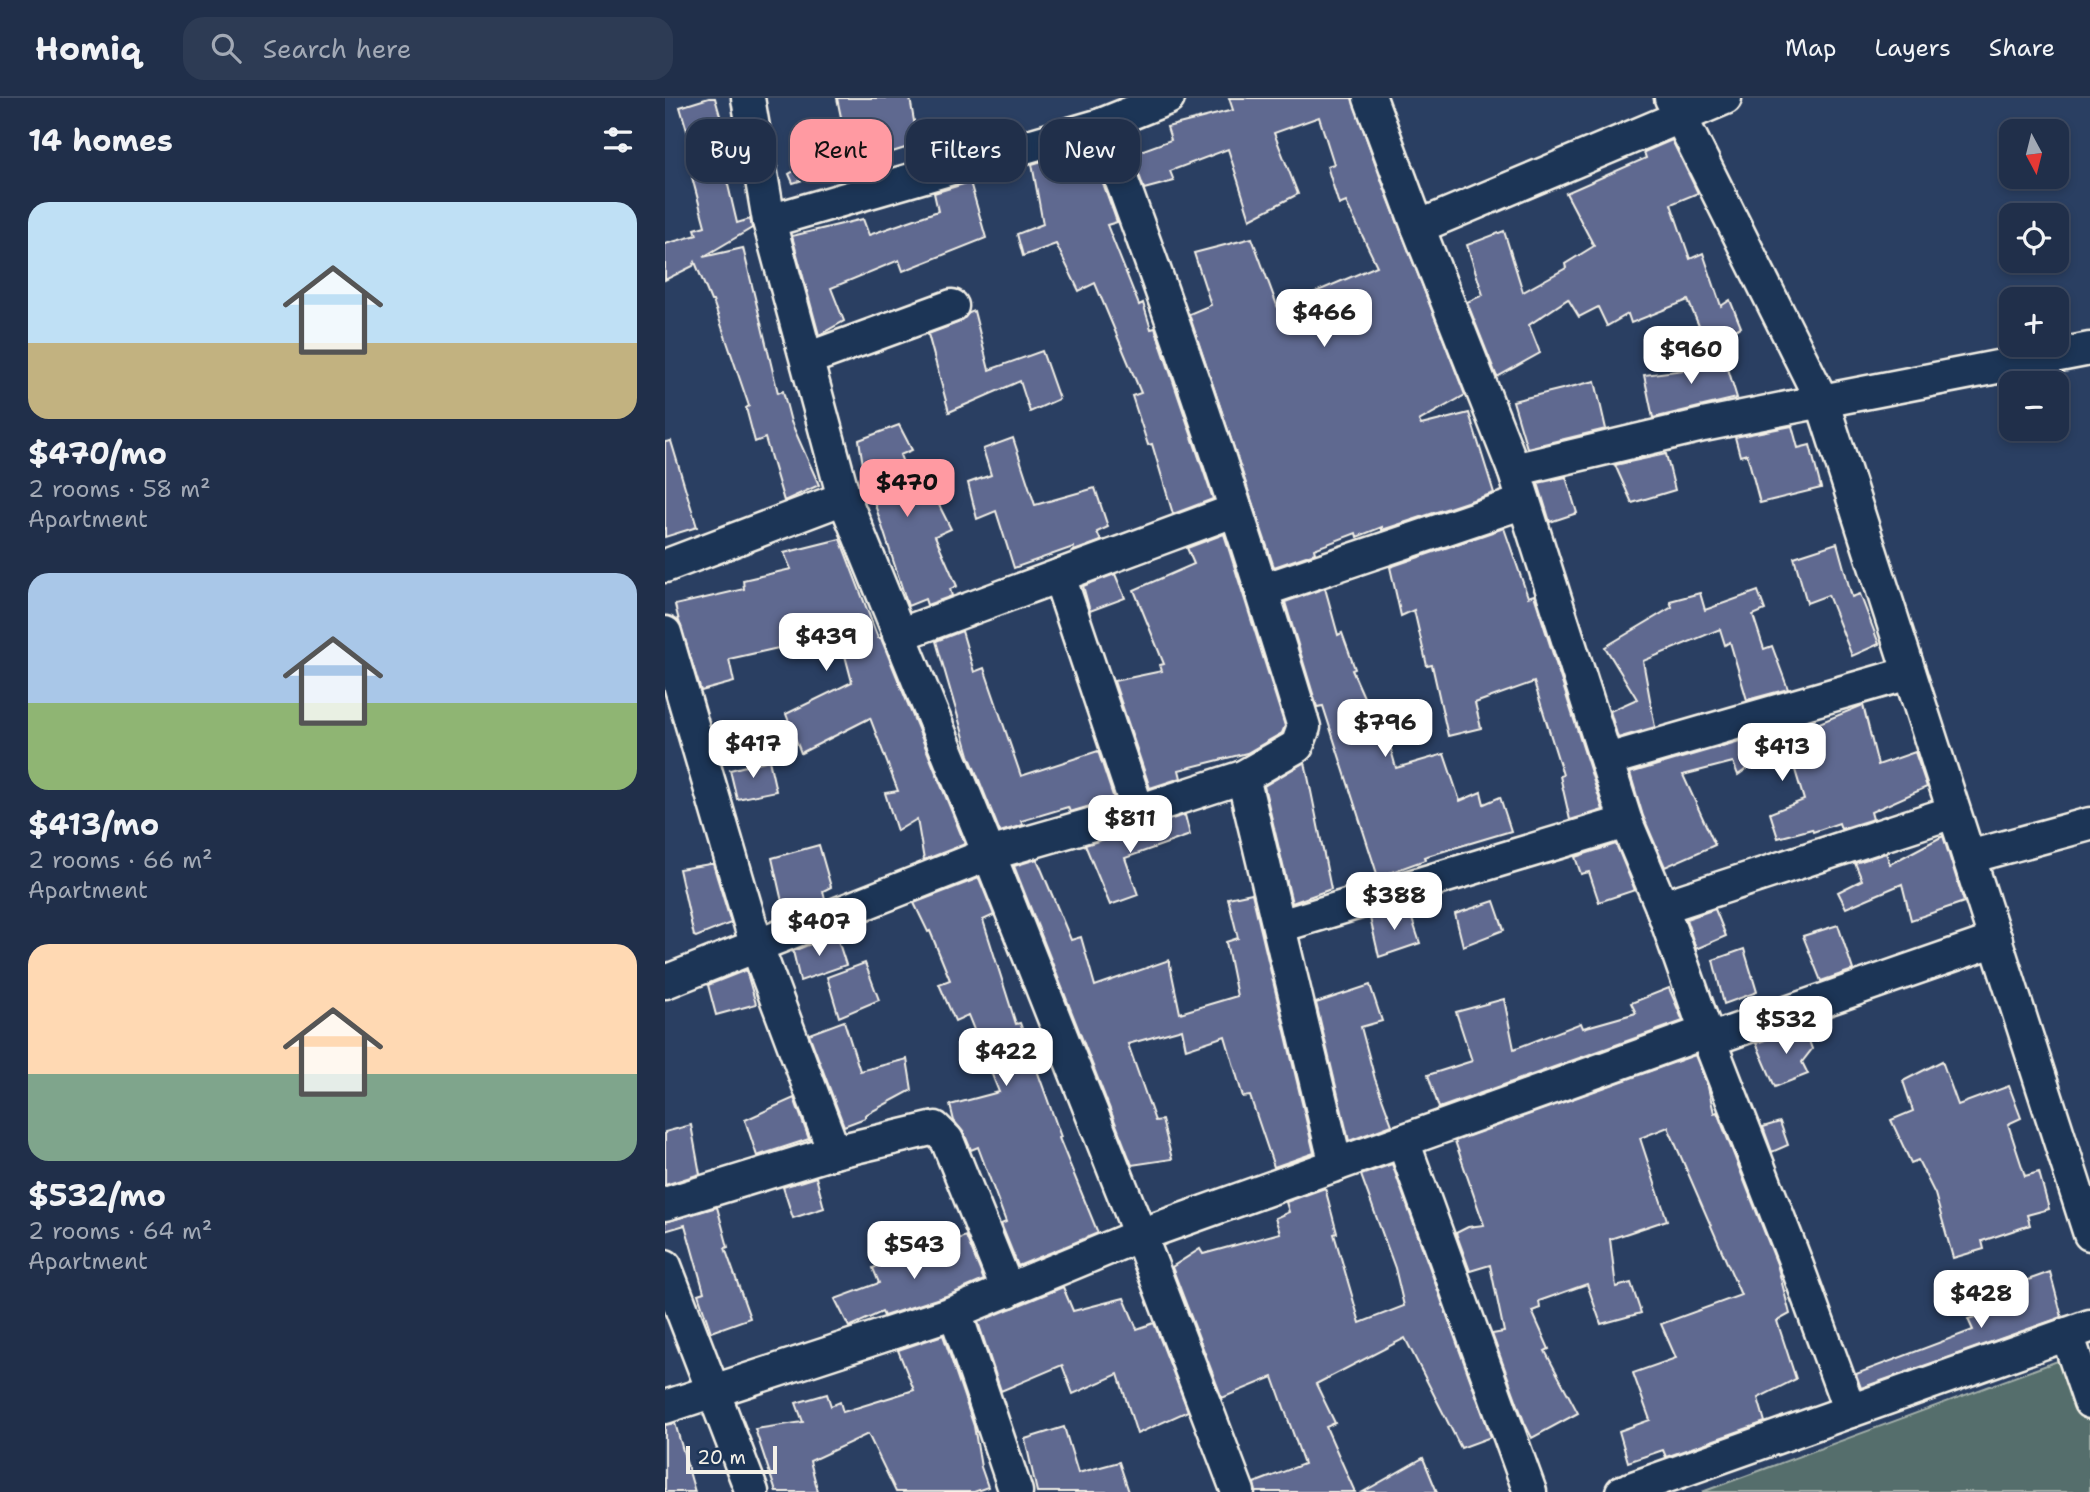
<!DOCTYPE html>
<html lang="en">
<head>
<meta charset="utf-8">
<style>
  :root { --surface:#202f4a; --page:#2d3b54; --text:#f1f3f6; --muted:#a2a9b5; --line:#3d4a62; --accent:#ff9aa2 }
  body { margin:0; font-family:"Shantell Sans",sans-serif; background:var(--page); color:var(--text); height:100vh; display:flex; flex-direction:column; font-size:26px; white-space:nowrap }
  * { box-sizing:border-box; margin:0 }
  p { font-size:23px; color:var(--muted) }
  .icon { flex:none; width:38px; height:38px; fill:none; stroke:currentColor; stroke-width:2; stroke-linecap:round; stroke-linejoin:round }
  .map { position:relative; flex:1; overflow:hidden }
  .details { display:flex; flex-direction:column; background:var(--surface); width:665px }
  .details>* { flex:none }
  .banner { position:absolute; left:21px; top:21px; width:665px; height:63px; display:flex; gap:14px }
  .needle { width:46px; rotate:173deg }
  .controls { position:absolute; left:1334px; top:21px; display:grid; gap:14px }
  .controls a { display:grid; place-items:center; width:70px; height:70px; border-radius:14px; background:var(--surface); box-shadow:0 4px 10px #0003,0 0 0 2px var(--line); font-size:35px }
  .scale { position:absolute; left:21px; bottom:18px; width:91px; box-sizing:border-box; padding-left:7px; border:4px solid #f4f1e8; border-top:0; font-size:19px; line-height:24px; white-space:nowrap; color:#f4f1e8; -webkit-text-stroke:5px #1d3557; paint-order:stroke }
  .price { position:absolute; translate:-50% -60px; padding:0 16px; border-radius:14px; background:#fff; color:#222; font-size:23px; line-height:46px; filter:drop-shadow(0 2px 4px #0008) }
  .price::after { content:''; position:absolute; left:50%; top:42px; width:21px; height:16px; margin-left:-10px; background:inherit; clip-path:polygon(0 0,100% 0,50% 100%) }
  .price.selected { background:var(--accent); color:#111 }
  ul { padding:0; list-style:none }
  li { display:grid; align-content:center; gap:14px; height:371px; padding:0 28px }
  li span { display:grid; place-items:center; height:217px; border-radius:21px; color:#555 }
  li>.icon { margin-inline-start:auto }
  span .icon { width:126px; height:126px; fill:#fffc; stroke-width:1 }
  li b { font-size:30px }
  h2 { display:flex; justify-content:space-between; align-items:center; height:84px; padding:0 28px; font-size:30px }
  .tag { padding:0 24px; border-radius:21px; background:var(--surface); box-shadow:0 4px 10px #0003,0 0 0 2px var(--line); font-size:24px; line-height:63px }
  .tag.selected { background:var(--accent); color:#111 }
  header { display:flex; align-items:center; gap:42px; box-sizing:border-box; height:98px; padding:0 35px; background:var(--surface); border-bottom:2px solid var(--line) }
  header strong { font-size:33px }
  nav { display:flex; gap:38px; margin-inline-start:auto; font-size:24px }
  .search { width:490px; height:63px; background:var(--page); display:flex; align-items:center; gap:18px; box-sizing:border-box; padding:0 24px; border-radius:21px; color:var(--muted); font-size:26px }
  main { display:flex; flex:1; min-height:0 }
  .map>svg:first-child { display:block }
  .green { fill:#546e6c; stroke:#a4b0aa; stroke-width:2 }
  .building { fill:#5f6990; stroke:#f4f1e8; stroke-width:2 }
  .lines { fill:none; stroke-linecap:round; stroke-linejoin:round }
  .minor-casing { stroke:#f4f1e8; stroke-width:37 }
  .minor { stroke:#1d3557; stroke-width:32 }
</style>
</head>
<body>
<header>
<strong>Homiq</strong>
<div class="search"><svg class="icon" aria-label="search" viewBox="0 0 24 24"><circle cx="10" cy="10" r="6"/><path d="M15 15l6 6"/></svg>Search here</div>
<nav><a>Map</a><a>Layers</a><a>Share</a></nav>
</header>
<main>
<section class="details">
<h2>14 homes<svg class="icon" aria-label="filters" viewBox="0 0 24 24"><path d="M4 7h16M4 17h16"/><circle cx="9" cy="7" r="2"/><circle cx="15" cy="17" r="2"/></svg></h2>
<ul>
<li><span style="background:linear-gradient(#bfe0f5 65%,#c2b280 0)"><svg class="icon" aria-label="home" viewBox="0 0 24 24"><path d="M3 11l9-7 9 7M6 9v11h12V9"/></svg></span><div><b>$470/mo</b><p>2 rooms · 58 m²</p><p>Apartment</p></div></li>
<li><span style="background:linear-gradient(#a9c7e8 60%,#8fb573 0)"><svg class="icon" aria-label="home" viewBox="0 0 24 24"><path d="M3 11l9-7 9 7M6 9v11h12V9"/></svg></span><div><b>$413/mo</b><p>2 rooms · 66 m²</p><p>Apartment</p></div></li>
<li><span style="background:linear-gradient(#ffd9b3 60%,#7fa58c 0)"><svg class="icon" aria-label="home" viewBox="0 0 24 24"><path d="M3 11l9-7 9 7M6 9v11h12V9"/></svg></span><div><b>$532/mo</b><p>2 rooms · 64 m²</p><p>Apartment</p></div></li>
</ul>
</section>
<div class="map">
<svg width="1425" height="1394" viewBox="0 0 1425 1394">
  <rect width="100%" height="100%" fill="#2a3f62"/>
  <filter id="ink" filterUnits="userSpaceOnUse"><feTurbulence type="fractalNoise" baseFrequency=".0143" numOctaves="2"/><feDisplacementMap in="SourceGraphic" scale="14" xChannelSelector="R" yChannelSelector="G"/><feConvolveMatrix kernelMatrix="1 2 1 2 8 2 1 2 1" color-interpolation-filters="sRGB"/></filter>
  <g filter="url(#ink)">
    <path class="green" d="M1409,1257L1425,1304V1394H1037Z"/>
    <g class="building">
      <path d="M44,0H50L69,67L59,70L72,125L85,121L87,130L38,159L78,150L113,295L118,293L126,324L154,387L119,403L100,340L90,344L81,310L84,308L48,203H46L30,164L28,168L0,182V146L32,137L30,131L40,128L27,79L35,76L15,9Z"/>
      <path d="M172,0H245L253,46L128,85L124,76L181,43Z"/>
      <path d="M564,0H687L718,87L800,297L754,323L756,327L804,315L829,395L717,432V429L692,439L691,435L649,451L650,455L609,469L524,216L546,207L529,155L587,140L613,210L712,168L681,104L674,107L662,68L669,66L654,19L609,35L633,96L585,121L563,51L505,73L509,83L479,91L467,56L506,42L502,29L568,12Z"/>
      <path d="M1007,42L1033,95L1006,106L1025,161L1038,155L1056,208L1065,202L1076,229L1042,247L1023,202L966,225L963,216L942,228L933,209L914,219L903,201L864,227L875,255L832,279L802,204L818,197L802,147L839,133L858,194L901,170L900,166L929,148L901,95L981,60L979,54Z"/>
      <path d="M425,49L452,124L442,127L474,207L478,205L486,231L490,230L548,401L508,416L487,346L483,347L467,298L476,295L430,185L414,193L391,146L358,158L352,136L378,126L367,66Z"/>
      <path d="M305,84L321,140L238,173L234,162L166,190L179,223L154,237L127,138L198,121L204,137L273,113L269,95Z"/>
      <path d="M309,213L324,272L377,253L394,301L365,314L355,283L284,314L263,236L293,225L304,215Z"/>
      <path d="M1057,251L1072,300L988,320L979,277L1027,271L1024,261Z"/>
      <path d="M930,283L941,331L862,350L848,303Z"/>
      <path d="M234,327L247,352L235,357L253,403L269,397L286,431L270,438L292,488L285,491L287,498L262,507L260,501L243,508L199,373L194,342Z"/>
      <path d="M1127,328L1133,350L1145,347L1156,390L1095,405L1082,356L1075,358L1070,339Z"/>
      <path d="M348,340L370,407L430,390L443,429L432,434L436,443L409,453L408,449L349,470L331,413L312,421L303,385L326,377L318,351Z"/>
      <path d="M6,343L32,429L0,439V344Z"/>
      <path d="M1001,356L1010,392L967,405L950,367Z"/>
      <path d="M901,379L912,415L885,424L873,385Z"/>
      <path d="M839,430L863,499L869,497L938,712L905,722L895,678L898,677L869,584L810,605L816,630L783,638L767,567L762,568L749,512L736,518L725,469Z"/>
      <path d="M559,436L620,628L617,635L582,655L514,672L516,680L485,690L449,583L497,573L495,567L499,566L469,492L529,466L522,450Z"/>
      <path d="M175,441L213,540H216L300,746L259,762L252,721L232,733L220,695L233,693L205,620L136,655L121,616L187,584L172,527L130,543L131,546L64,561L69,584L36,593L14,523L10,507L79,491L78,482L126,471L119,455Z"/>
      <path d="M1172,445L1187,499L1195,496L1214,546L1187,558L1163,497L1142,505L1129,459Z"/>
      <path d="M450,476L460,500L425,513L418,488Z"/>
      <path d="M660,490L673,537L677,535L690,571L687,572L713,631L720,630L731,670L779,656L795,703L816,694L819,706L835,699L846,733L759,759L760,762L713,779L658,608L652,609L620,504Z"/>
      <path d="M1093,493L1100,512L1088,517L1099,551L1107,548L1123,591L1082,602L1065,544L1060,547L1055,531L978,563L990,629L953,640L945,613L972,601L940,549L1007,509L1005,503L1035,495L1040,512Z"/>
      <path d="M297,533L309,574L319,570L356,678L433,653L449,701L405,714L403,709L356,723L358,727L335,734L304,657L271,543Z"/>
      <path d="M1198,607L1213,667L1250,654L1262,689L1206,714L1208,721L1176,731L1174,725L1148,734L1147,731L1113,740L1105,715L1139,702L1124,652L1097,660L1073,677L1068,664L1018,677L1050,747L1000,769L978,718L965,675L1133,626L1135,633Z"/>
      <path d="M104,662L111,693L72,701L65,672Z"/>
      <path d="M640,664L666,791L627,805L599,688Z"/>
      <path d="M520,717L525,737L460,760L473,797L445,807L420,747Z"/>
      <path d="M1278,738L1299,804L1246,822L1237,786L1181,810L1173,794L1197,782L1190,765L1221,755L1225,766Z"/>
      <path d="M951,746L970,792L934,804L924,774L916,776L910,759Z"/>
      <path d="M154,747L166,789L158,793L160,801L120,817L107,760Z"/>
      <path d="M372,761L406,842L416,839L430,888L504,862L515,915L572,898L561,844L573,840L563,800L587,795L649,1055L609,1069L585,998L578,999L560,938L521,951L517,931L463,946L490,1023L497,1022L507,1061L467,1067L349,768Z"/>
      <path d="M45,766H48L66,825L31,839L29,838L14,771Z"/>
      <path d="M314,780L329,817L318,822L351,926L355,925L396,1039L394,1040L433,1135L353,1168L336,1126L341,1124L313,1049L306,1052L299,1035L289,1023L285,1007L334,994L303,917L290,923L274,886L285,882L265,833L263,834L249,805Z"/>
      <path d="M829,803L839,832L798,848L790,816Z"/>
      <path d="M743,809L755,845L714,859L705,820Z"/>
      <path d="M1050,811L1061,838L1031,851L1021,821Z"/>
      <path d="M1173,827L1188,872L1156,883L1138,838Z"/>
      <path d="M171,836L181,867L135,883L128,853Z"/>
      <path d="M1079,851L1092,894L1059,906L1048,862Z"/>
      <path d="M200,865L214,902L174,919L162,879Z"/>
      <path d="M81,872L91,906L51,917L43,887Z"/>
      <path d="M705,887L717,923L696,929L710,981L727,1027L684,1043L651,905Z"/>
      <path d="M1004,890L1018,923L774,1010L763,977L807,963L791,914L839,901L849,951L916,925L918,930L971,915L966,905Z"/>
      <path d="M179,923L195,973L242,961L247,992L200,1017V1020L179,1028L144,936Z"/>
      <path d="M1139,929L1147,951L1137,964L1143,976L1110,989L1091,945Z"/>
      <path d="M1030,957L1043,989L1049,1015L1052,1014L1112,1166L1125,1216L1112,1223L1131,1281L1093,1300L1100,1324L1001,1359L998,1352L963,1364L954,1333L985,1322L968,1275L1011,1260L996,1226L1076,1197L1003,1029L975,1040L1002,1122L945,1141L951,1189L966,1185L976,1215L936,1226L922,1186L874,1203L875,1210L867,1213L884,1251L880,1253L913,1315L867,1340L860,1326L827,1236L839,1234L825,1167L805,1173L791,1135L803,1129L819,1127L790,1043Z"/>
      <path d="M1277,963L1293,1007L1344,988L1356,1020L1343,1026L1360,1078L1374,1074L1384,1111L1362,1117L1365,1127L1317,1143L1319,1151L1288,1160L1270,1096L1253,1062L1246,1065L1226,1022L1248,1013L1238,983Z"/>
      <path d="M129,1000L144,1041L92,1058L80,1022Z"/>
      <path d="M1115,1024L1123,1047L1107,1054L1098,1029Z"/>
      <path d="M26,1027L35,1076L0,1087V1034Z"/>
      <path d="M727,1066L826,1339L796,1350L740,1240L651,1286L670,1325L661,1329L690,1394H591L589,1385L639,1366L608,1279L557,1300L507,1169L535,1151L538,1156L615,1135L610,1120L624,1114L621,1104L660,1090L672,1135L669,1136L695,1225L739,1208L730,1170L696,1077Z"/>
      <path d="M151,1079L159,1110L128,1120L118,1089Z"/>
      <path d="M52,1109L63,1149L60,1150L85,1220L46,1234L33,1196L39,1194L20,1127L0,1133V1124Z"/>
      <path d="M301,1138L319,1182L284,1197L219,1218L217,1214L184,1229L170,1201L214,1185L208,1170L245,1154L246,1157Z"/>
      <path d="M1385,1174L1397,1219L1196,1290L1191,1276L1308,1232L1303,1221L1353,1205L1349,1187Z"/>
      <path d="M398,1189L408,1213L459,1200L472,1231L489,1225L523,1313L472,1336L453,1276L408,1296L397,1267L336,1293L313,1224Z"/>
      <path d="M278,1237L309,1328L316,1369L323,1389L309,1394H231L203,1336L145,1363L153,1394H111L90,1331L138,1324L131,1305L162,1296L166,1308L175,1304L178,1314L249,1292L233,1252Z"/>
      <path d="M10,1325L30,1394H0V1327Z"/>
      <path d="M399,1329L413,1375L454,1364L464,1394H372L360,1341Z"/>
      <path d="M758,1360L772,1394H698Z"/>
    </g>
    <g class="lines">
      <g class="minor-casing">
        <g id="minor">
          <path d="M83,0L104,123L179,400L324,756L475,1137L573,1394"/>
          <path d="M705,0L753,129L1060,0"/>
          <path d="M1006,0L1157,303L1425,251"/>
          <path d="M436,27C511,225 578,427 639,629L632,648L578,679L671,1067"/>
          <path d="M104,123L436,27L503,0"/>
          <path d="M753,129L849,372L961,724L997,809L1041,934L1129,1160L1185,1313"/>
          <path d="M142,261L287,208"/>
          <path d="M849,372L1038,327L1157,303L1425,1136"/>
          <path d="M0,468L179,400"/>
          <path d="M394,478L473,713"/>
          <path d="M598,492L859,404"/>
          <path d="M0,535L92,849L169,1054"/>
          <path d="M234,537L571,412"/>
          <path d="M942,662L1244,575"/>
          <path d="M1304,759L1425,726"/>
          <path d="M997,809L1288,714"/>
          <path d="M615,828L961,724"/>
          <path d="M0,884L324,756L473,713L578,679"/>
          <path d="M1044,942L1331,842"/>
          <path d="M738,1043L865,1394"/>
          <path d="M0,1106L169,1054L270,1030L282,1042L343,1193"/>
          <path d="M0,1168L87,1394"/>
          <path d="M290,1214L351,1394"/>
          <path d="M1402,1236L1425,1304"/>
          <path d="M0,1309L290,1214L475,1137L1041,934"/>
          <path d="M957,1394L1425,1228"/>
        </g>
      </g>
      <use href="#minor" class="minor"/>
    </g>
  </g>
</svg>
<div class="controls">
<a><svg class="needle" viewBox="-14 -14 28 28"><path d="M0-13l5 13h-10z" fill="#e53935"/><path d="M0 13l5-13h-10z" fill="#a2a9b5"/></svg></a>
<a><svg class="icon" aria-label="locate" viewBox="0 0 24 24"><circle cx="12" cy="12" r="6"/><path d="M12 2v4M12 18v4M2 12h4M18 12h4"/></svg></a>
<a>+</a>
<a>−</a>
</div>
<div class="scale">20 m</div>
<b class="price" style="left:659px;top:251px">$466</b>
<b class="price" style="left:1026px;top:288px">$960</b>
<b class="price selected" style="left:242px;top:421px">$470</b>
<b class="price" style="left:161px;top:575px">$439</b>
<b class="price" style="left:720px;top:661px">$796</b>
<b class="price" style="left:88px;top:682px">$417</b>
<b class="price" style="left:1117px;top:685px">$413</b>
<b class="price" style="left:465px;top:757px">$811</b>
<b class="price" style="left:729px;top:834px">$388</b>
<b class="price" style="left:154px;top:860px">$407</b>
<b class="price" style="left:1121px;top:958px">$532</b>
<b class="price" style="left:341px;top:990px">$422</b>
<b class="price" style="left:249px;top:1183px">$543</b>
<b class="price" style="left:1316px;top:1232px">$428</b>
<div class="banner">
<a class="tag">Buy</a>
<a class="tag selected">Rent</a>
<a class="tag">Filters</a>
<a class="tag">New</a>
</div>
</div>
</main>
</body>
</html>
